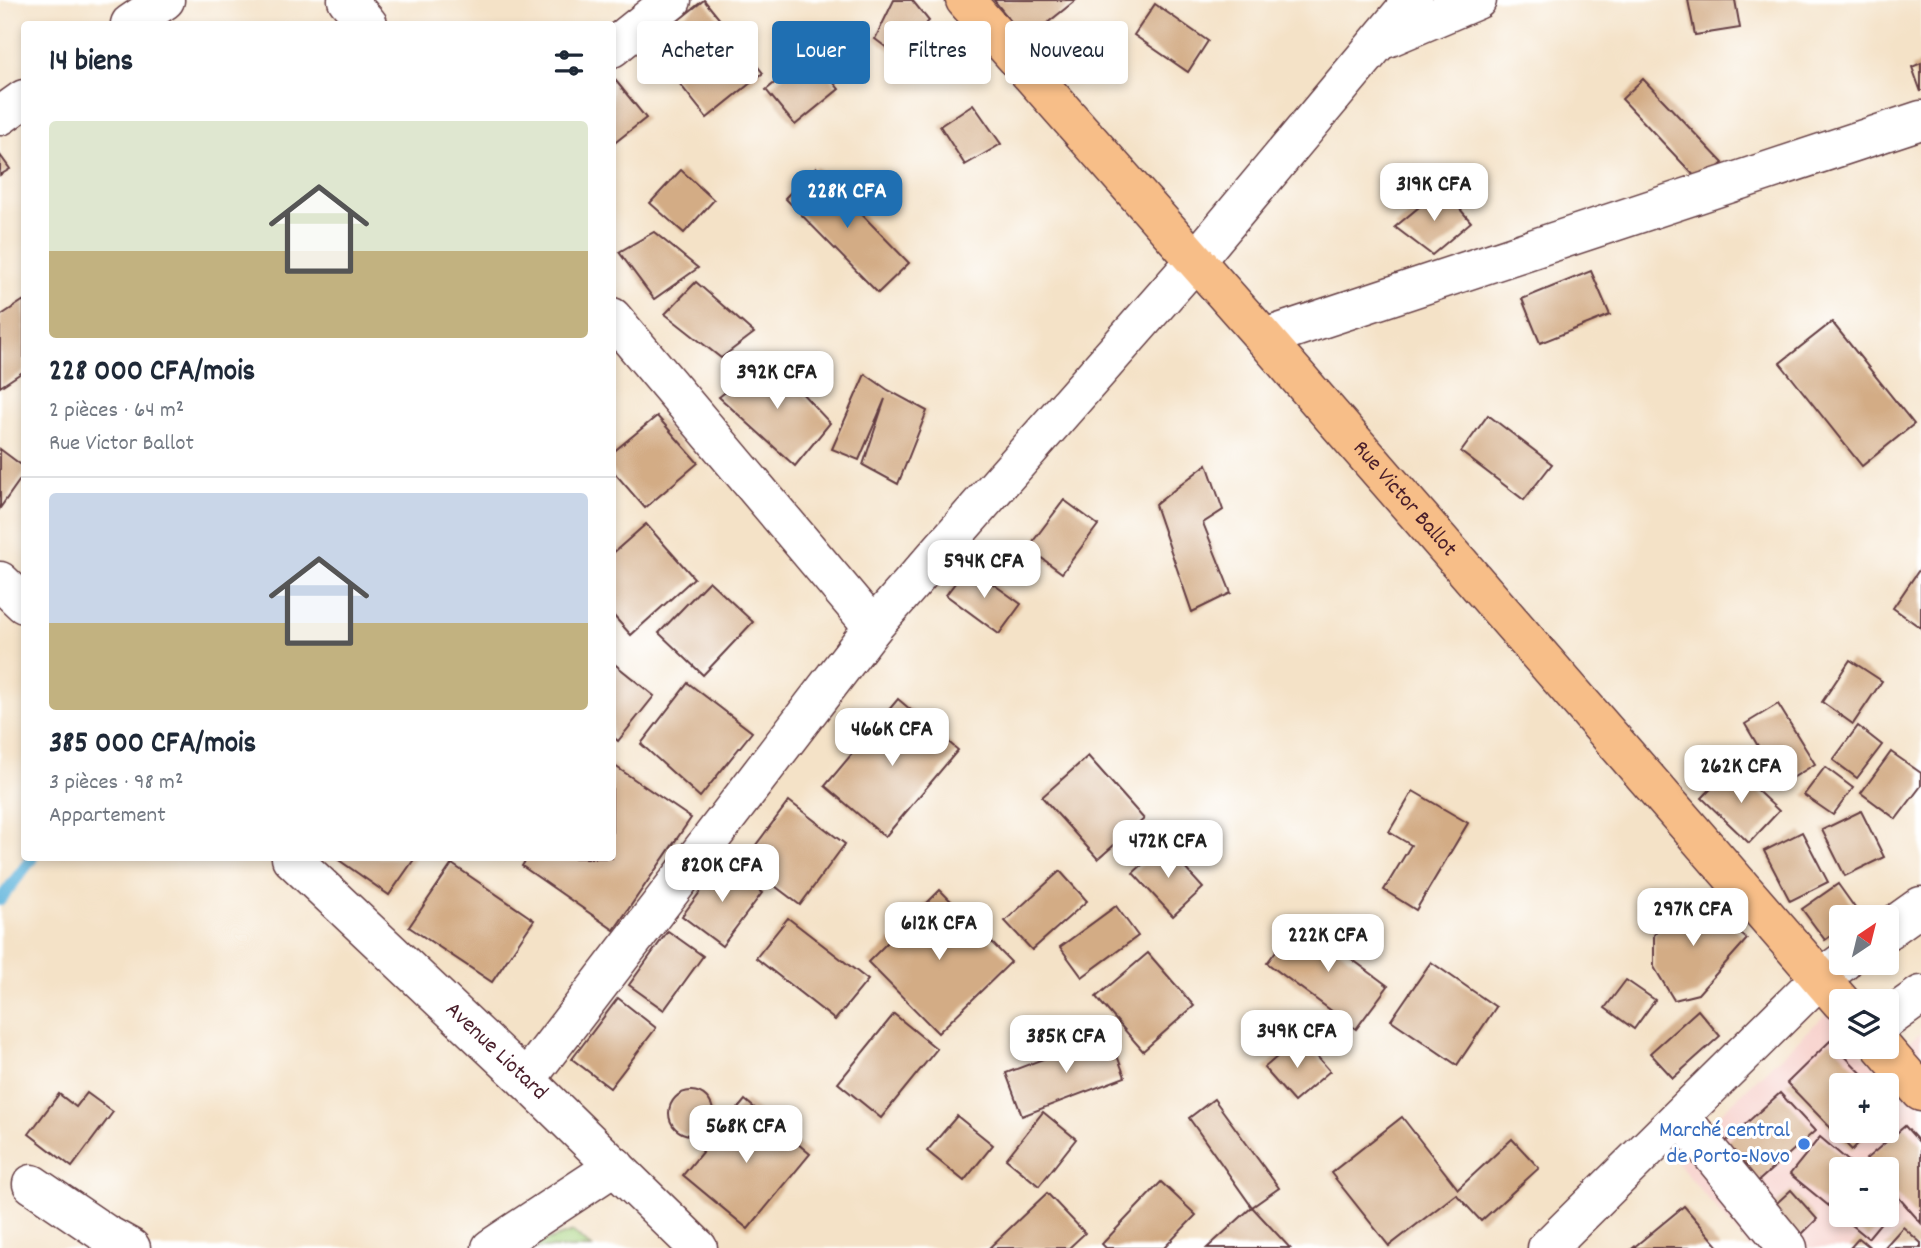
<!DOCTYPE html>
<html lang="fr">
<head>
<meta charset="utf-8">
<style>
  :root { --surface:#fff; --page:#f2f2f3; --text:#1f2937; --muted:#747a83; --line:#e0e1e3; --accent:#1f6fb2 }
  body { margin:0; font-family:Dekko,sans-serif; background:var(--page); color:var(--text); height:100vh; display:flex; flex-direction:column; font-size:26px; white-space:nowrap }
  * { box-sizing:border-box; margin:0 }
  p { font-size:23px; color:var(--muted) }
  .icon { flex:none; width:38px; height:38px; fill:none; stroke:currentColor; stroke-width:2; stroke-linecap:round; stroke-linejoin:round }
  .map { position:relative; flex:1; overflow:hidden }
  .details { position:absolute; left:21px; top:21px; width:595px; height:840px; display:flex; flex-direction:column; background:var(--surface); border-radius:7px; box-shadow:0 4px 10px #0003 }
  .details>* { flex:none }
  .hud { position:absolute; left:637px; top:21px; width:665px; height:63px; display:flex; gap:14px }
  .needle { width:46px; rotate:35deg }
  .buttons { position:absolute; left:1829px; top:905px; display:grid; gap:14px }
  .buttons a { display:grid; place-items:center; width:70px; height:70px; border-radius:7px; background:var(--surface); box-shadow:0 4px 10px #0003; font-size:35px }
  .price { position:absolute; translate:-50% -60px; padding:0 16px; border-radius:14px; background:#fff; color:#222; font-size:23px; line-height:46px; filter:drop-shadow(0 2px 4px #0008) }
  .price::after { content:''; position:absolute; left:50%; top:42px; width:21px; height:16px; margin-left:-10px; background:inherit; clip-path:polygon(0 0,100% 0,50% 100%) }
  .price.active { background:var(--accent); color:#fff }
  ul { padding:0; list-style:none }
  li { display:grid; align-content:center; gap:14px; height:371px; padding:0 28px }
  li+li { border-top:2px solid var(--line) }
  li span { display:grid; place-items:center; height:217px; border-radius:7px; color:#555 }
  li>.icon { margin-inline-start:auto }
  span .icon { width:126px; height:126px; fill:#fffc; stroke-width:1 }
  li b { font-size:30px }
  h2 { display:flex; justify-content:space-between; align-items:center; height:84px; padding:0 28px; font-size:30px }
  .tag { padding:0 24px; border-radius:7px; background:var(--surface); box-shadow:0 4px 10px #0003; font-size:24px; line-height:63px }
  .tag.active { background:var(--accent); color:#fff }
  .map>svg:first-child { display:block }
  .built { fill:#f7d0cb; fill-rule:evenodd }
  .green { fill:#a6d27e; stroke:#787854; stroke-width:2 }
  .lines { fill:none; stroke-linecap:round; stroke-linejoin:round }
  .stream { stroke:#5eb4db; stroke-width:12 }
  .building { fill:#d3ac85 }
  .minor-casing { stroke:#643c42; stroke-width:41 }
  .major-casing { stroke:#643c42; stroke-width:41 }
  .minor { stroke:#fff; stroke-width:38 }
  .major { stroke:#f7be88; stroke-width:38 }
  .shop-dot { fill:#3f7fe0; stroke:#fff; stroke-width:2.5 }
  .labels { text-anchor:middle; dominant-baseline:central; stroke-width:6; stroke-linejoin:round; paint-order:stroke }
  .street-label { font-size:23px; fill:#4a1f2b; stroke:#fff }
  .shop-label { font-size:23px; fill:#366cbe; stroke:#fff; text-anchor:end }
</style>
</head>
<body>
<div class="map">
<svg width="1921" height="1248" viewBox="0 0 1921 1248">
  <rect width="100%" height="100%" fill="#fff"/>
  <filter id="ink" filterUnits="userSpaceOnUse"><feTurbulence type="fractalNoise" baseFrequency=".0143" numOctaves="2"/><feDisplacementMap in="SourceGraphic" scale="14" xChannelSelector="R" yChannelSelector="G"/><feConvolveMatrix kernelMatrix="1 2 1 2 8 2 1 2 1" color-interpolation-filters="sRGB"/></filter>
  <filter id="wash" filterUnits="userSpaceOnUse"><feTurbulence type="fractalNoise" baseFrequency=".00686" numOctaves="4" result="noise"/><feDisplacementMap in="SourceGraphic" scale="28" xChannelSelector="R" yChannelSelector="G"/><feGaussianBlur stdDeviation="1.57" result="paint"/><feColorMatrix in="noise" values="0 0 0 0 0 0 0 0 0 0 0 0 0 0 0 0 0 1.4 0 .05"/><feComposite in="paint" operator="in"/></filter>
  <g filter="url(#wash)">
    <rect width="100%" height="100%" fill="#f4e2c7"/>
    <path class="built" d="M1827,1013L1841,1029V1046L1857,1047L1876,1068L1921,1033V1248H1750L1673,1158ZM1841,1085H1886V1130H1841ZM1841,1169H1886V1214H1841Z"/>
    <path class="green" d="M573,1232L592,1248H524Z"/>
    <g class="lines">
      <path class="stream" d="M0,900L32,858"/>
    </g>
    <g id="blocks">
      <g class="building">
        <path d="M704,0L763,73L707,118L648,44Z"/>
        <path d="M894,0H912L929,21L912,37L943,52L927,78L875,39Z"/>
        <path d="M994,0H1076L1026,40Z"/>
        <path d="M1688,0H1735L1740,28L1695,35Z"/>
        <path d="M1155,4L1208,41L1188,72L1134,35Z"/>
        <path d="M810,54L839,89L795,125L766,90Z"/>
        <path d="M1921,63V92L1912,67Z"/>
        <path d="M612,76L646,118L612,145Z"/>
        <path d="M1643,79L1723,163L1701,183L1622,99Z"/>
        <path d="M973,104L1001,144L965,165L940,126Z"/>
        <path d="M0,155L10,169L0,175Z"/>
        <path d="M816,167L909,263L878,293L785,198Z"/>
        <path d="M681,170L714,200L684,233L650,203Z"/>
        <path d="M1442,188L1471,222L1432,255L1395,227Z"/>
        <path d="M654,232L698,268L654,299L619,252Z"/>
        <path d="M1591,271L1610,315L1540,343L1522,299Z"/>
        <path d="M696,282L754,333L721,358L665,314Z"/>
        <path d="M24,300V371L0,387V316Z"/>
        <path d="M1832,322L1914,424L1862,466L1780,363Z"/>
        <path d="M769,358L830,423L795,466L719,397Z"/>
        <path d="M865,374L888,390L927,411L898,484L863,465L885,399L859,460L832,449Z"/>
        <path d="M1488,415L1552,464L1524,500L1461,452Z"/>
        <path d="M657,416L698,463L645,508L612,470V453Z"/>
        <path d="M0,449L24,467V474L0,508Z"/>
        <path d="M1207,464L1223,510L1203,523L1231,593L1192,612L1155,505Z"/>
        <path d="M1064,500L1098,525L1062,573L1028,548Z"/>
        <path d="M646,524L694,578L631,635L612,614V554Z"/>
        <path d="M968,566L1021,604L999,634L946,595Z"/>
        <path d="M1921,567V628L1893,608Z"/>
        <path d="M709,581L753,622L703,675L659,633Z"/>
        <path d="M1850,660L1882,681L1853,724L1822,702Z"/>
        <path d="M612,662L654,696L618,741L612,736Z"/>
        <path d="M688,683L752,732L700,797L641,744Z"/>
        <path d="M898,699L958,750L885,837L825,786Z"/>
        <path d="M1778,704L1815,764L1781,785L1745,724Z"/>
        <path d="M1858,726L1882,745L1857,778L1833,760Z"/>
        <path d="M1891,752L1921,773V786L1896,819L1861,793Z"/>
        <path d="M1088,756L1144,819L1098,859L1042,797Z"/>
        <path d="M612,764L691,818L614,930L522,866L527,858H612Z"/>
        <path d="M1732,767L1779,811L1749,843L1702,798Z"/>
        <path d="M1825,767L1853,788L1833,815L1804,795Z"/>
        <path d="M1413,791L1468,823L1416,910L1384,890L1411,845L1389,832Z"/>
        <path d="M789,801L845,844L800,905L743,862Z"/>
        <path d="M1861,811L1884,857L1845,876L1822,830Z"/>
        <path d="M1802,832L1828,882L1790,901L1764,851Z"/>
        <path d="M1164,845L1203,888L1173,916L1133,873Z"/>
        <path d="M336,858H415L389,895Z"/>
        <path d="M722,863L762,893L722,946L682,916Z"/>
        <path d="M452,864L534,920L492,982L409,927Z"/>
        <path d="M1060,871L1087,901L1032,950L1005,921Z"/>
        <path d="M1838,884L1860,915L1856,917H1841V928L1825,940L1802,909Z"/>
        <path d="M940,890L1011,962L938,1033L868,962Z"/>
        <path d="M1692,892L1747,939L1698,994L1674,1000L1654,967V935Z"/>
        <path d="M1116,906L1138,936L1082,977L1060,947Z"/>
        <path d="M788,918L868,980L835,1020L756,958Z"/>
        <path d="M1299,920L1388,986L1356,1029L1267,963Z"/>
        <path d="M668,931L703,956L664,1010L629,985Z"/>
        <path d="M1148,953L1194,1006L1143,1051L1096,997Z"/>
        <path d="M1431,962L1496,1007L1457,1065L1391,1020Z"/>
        <path d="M1626,980L1655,1000L1634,1029L1605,1008Z"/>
        <path d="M618,998L656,1028L610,1088L572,1059Z"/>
        <path d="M1698,1010L1720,1036L1673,1078L1650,1053Z"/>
        <path d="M894,1014L937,1049L881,1118L838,1083Z"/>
        <path d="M1109,1034L1125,1077L1022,1116L1006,1073Z"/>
        <path d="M1300,1037L1330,1071L1294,1102L1264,1068Z"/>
        <path d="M1830,1041L1873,1085H1841V1130H1871L1852,1150L1787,1083Z"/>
        <circle cx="691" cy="1113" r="22"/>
        <path d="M87,1093L113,1112L72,1167L29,1134L59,1094L76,1107Z"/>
        <path d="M1780,1093L1815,1131L1755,1184L1721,1146Z"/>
        <path d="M1214,1099L1279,1188L1252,1207L1189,1118Z"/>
        <path d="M745,1100L810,1154L748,1229L683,1175Z"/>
        <path d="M1043,1112L1076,1139L1039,1186L1006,1159Z"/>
        <path d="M957,1116L993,1145L964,1181L927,1151Z"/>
        <path d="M1402,1117L1458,1189L1512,1139L1539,1168L1481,1221L1456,1194L1389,1246L1331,1173Z"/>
        <path d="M1905,1126L1921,1144V1223L1886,1183V1169H1875L1866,1159Z"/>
        <path d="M1820,1137L1858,1169H1841V1214H1886V1193L1898,1202L1868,1238L1790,1174Z"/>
        <path d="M1161,1182L1196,1215L1164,1248H1106L1102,1244Z"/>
        <path d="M1791,1190L1817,1219L1792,1244L1764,1215Z"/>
        <path d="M1047,1193L1085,1233L1069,1248H989Z"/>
        <path d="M1684,1206L1720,1248H1633Z"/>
        <path d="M1252,1207L1290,1248H1207Z"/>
        <path d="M1903,1227L1921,1243V1248H1884Z"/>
        <path d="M1859,1238L1871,1248H1850Z"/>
      </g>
    </g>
  </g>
  <g filter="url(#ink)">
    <use href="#blocks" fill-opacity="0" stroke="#643c42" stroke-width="2"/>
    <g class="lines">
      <g class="minor-casing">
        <g id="minor">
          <path d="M347,0L368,24"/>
          <path d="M130,24L165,0"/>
          <path d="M1385,39L1477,0"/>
          <path d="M612,48L672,0"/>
          <path d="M0,116L24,99"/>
          <path d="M612,317L873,627"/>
          <path d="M1264,338L1921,120"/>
          <path d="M0,581L24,604"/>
          <path id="s1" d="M291,858L526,1080L698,1248"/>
          <path d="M1886,931L1921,906"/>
          <path d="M1886,1020L1921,995"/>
          <path d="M526,1080L873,627L1195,261L1413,0"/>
          <path d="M1681,1117L1788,1248"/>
          <path d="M32,1184L104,1233L131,1248"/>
          <path d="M491,1248L615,1166"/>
          <path d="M1547,1248L1819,979L1843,962"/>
        </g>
      </g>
      <g class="major-casing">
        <g id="major">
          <path id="s2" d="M965,0L1264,338L1841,1002"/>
          <path d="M1881,1046L1921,1092"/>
        </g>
      </g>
      <use href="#minor" class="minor"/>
      <use href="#major" class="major"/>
    </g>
  </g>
  <circle class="shop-dot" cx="1804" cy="1144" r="7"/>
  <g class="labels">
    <g class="street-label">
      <text stroke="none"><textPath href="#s2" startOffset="665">Rue Victor Ballot</textPath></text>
      <text stroke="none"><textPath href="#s1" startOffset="282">Avenue Liotard</textPath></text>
    </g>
    <g class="shop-label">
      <text x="1790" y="1131">Marché central<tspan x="1790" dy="26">de Porto-Novo</tspan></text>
    </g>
  </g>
</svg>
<div class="buttons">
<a><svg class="needle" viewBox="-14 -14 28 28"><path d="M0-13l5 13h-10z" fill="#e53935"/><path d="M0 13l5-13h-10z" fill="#747a83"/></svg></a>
<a><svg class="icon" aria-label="layers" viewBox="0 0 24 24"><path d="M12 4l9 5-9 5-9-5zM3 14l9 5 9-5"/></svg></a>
<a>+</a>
<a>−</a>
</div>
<b class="price" style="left:1434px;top:223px">319K CFA</b>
<b class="price active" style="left:847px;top:230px">228K CFA</b>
<b class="price" style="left:777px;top:411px">392K CFA</b>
<b class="price" style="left:984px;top:600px">594K CFA</b>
<b class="price" style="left:892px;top:768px">466K CFA</b>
<b class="price" style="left:1741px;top:805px">262K CFA</b>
<b class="price" style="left:1168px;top:880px">472K CFA</b>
<b class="price" style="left:722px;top:904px">820K CFA</b>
<b class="price" style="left:1693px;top:948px">297K CFA</b>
<b class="price" style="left:939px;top:962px">612K CFA</b>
<b class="price" style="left:1328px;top:974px">222K CFA</b>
<b class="price" style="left:1297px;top:1070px">349K CFA</b>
<b class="price" style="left:1066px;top:1075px">385K CFA</b>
<b class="price" style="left:746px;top:1165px">568K CFA</b>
<div class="hud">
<a class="tag">Acheter</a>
<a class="tag active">Louer</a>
<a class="tag">Filtres</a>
<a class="tag">Nouveau</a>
</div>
<section class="details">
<h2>14 biens<svg class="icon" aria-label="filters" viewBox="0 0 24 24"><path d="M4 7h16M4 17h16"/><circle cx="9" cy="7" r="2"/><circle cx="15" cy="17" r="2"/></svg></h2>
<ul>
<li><span style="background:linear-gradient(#dfe7d0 60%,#c2b280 0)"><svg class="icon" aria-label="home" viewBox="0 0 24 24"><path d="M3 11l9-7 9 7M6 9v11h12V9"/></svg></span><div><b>228 000 CFA/mois</b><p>2 pièces · 64 m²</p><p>Rue Victor Ballot</p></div></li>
<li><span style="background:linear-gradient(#c9d6e8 60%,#c2b280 0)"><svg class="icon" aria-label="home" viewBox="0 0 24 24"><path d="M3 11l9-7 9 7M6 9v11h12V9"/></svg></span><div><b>385 000 CFA/mois</b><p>3 pièces · 98 m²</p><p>Appartement</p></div></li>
</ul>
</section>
</div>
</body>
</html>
